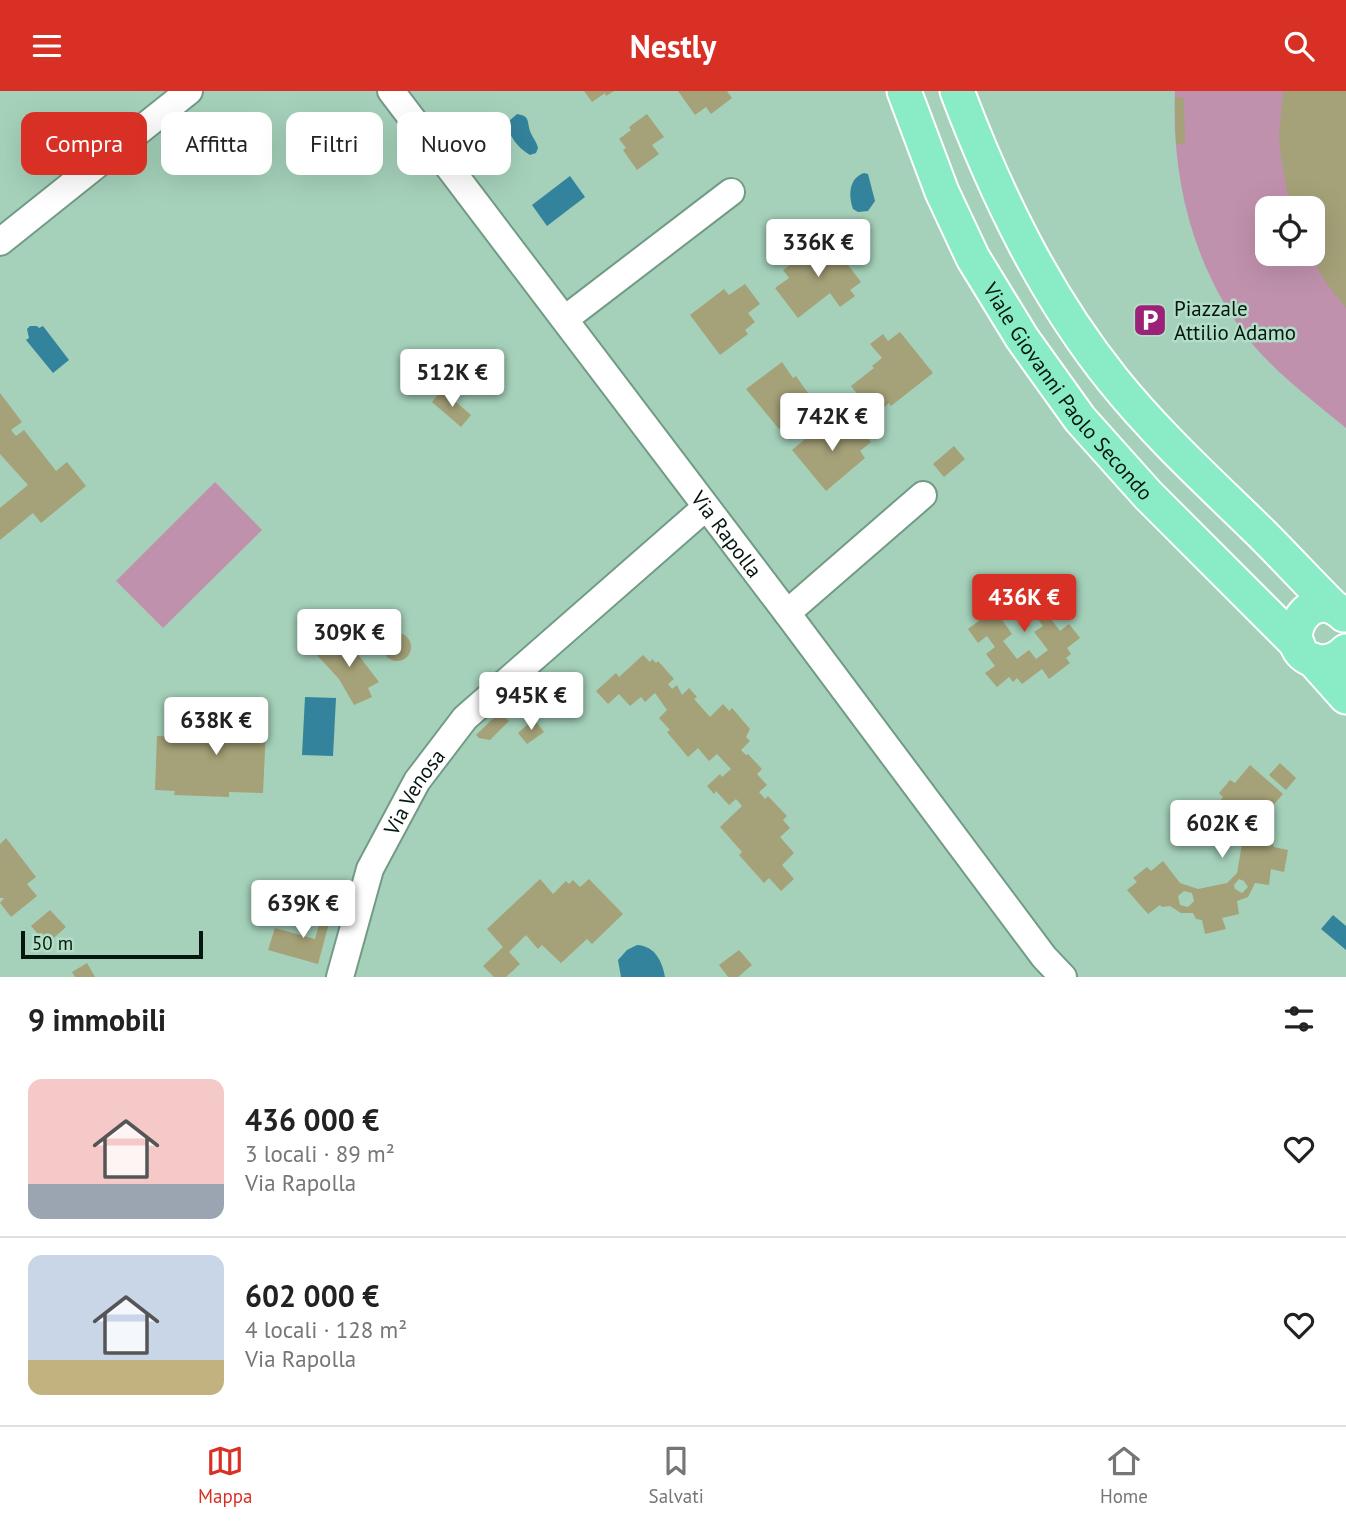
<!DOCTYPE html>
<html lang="it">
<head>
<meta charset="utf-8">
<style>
  :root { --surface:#fff; --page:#f2f2f2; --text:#222; --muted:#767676; --line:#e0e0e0; --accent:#d93025 }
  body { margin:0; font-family:"PT Sans",sans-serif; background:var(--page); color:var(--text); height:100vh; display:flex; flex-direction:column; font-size:26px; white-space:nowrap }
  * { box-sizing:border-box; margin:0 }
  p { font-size:23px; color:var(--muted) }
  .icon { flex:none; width:38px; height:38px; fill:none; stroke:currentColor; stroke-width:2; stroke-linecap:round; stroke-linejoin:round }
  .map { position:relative; height:886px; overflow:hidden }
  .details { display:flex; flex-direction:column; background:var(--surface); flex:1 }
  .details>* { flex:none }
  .guide { position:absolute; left:21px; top:21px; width:700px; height:63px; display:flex; gap:14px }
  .buttons { position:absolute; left:1255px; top:105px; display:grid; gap:14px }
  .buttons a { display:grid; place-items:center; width:70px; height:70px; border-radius:14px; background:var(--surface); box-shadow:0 7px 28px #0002; font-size:35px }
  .scale { position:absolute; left:21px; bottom:18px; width:182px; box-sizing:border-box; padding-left:7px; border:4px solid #07170f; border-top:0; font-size:19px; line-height:24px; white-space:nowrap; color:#07170f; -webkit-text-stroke:5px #b2dec7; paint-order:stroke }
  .price { position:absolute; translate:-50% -60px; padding:0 16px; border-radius:7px; background:#fff; color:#222; font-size:23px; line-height:46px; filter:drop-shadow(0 2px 4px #0008) }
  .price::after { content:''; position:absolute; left:50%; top:42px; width:21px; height:16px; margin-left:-10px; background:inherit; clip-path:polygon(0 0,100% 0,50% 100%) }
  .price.active { background:var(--accent); color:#fff }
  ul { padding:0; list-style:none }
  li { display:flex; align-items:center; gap:21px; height:175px; padding:0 28px }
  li+li { border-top:2px solid var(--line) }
  li span { display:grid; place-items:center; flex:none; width:196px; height:140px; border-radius:14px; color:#555 }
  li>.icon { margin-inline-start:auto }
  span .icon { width:84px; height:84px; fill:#fffc; stroke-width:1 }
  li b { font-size:30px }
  h2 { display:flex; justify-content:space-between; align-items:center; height:84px; padding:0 28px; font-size:30px }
  .chip { padding:0 24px; border-radius:14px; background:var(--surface); box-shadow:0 7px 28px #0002; font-size:24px; line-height:63px }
  .chip.active { background:var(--accent); color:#fff }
  header { display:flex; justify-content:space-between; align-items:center; height:91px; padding:0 28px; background:var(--accent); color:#fff; font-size:32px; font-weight:700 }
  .dock { display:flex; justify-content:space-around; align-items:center; height:98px; border-top:2px solid var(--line); background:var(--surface); font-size:19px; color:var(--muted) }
  .dock a { display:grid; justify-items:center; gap:4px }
  .dock .active { color:var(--accent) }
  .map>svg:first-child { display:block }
  .green { fill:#c091ad; fill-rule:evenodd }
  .water { fill:#33839c }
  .building { fill:#a5a178; fill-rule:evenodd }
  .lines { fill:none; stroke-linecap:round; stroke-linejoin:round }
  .minor-casing { stroke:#729b86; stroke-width:30 }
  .major-casing { stroke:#fff; stroke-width:37 }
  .minor { stroke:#fff; stroke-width:26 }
  .major { stroke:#89ecc6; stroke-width:33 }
  .labels { text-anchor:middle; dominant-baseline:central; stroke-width:5; stroke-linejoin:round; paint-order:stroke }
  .poi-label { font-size:21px; fill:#07170f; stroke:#b2dec7; text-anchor:start }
  .street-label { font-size:21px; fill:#07170f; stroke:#b2dec7 }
</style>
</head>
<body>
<header><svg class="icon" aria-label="menu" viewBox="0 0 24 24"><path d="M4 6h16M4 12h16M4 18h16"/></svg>Nestly<svg class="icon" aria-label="search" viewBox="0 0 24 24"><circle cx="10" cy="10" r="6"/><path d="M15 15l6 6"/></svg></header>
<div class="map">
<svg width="1346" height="886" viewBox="0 0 1346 886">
  <rect width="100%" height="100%" fill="#a5d1ba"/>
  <g class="green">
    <path d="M1175,0H1346V337C1314,311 1281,286 1254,255C1195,183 1171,92 1175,0ZM1267,117H1312V163H1267Z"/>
    <path d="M215,391L262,439L163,537L116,490Z"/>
  </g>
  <g class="water">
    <path d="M517,23C530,25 527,30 530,40C532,46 537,51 538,57L536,62L530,64C519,58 507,44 508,31Z"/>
    <path d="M864,82L868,83L875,110L868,120L858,121L853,118C848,104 849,87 864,82Z"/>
    <path d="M570,85L585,106L547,135L532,114Z"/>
    <path d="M30,235H37L39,237L43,235L69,269L53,282L26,249L29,247L27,238Z"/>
    <path d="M305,606L336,607L333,665L302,664Z"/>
    <path d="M1333,824L1346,835V859L1321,838Z"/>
    <path d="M637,854C655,855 662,870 665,886H621L618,869L627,859Z"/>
  </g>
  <g class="building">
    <path d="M584,0H614L606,5L605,2L592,11Z"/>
    <path d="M678,0H727L732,7L711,23L706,16L695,24Z"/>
    <path d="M1283,0H1346V217L1327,193L1309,163H1312V117H1290L1281,67L1279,44Z"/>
    <path d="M1175,6L1184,7L1185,52L1176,53Z"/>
    <path d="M647,23L664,46L652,54L659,63L637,79L623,59L626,57L619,48L631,39L629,36Z"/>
    <path d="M827,146L861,191L850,199L855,205L840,216L830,202L798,227L775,197L789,187L783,179Z"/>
    <path d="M745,193L760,213L748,222L755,231L745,239L748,243L720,264L690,224L724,198L729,204Z"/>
    <path d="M900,241L933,282L891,315L889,312L874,324L851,295L874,277L872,275L882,267L870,253L883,243L888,250Z"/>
    <path d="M782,271L793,287L796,285L817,315L799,328L797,325L779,338L746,298Z"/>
    <path d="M442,299L471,324L461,336L432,311Z"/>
    <path d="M0,302L22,331L11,339L16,345L24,339L56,380L67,371L86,395L41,432L33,422L0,449V417L28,394L0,363Z"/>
    <path d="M835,332L843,341L854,332L871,351L860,360L865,367L826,400L792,359L822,334L826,339Z"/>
    <path d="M954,355L965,368L944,386L933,373Z"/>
    <path d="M1050,490L1060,503L1052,510L1060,521L1051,528L1060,540L1069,533L1080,547L1067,557L1071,563L1066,567L1070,572L1049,588L1042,578L1022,593L1017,587L1013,591L1009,586L997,596L985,582L995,575L986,563L995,556L987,545L978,552L968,538L980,529L976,523L982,519L978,514L997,499L1005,508L1025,493L1028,498L1034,493L1038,499ZM1011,517L1018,526L1029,517L1043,535L1034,541L1048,559L1036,568L1029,559L1017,568L1003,550L1012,543L1000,526Z"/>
    <circle cx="397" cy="556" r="14"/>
    <path d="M343,544L379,591L368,597L372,606L354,614L339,588L317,564L332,548L336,551Z"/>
    <path d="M643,564L650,571L652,568L656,572L658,570L674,588L668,593L672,598L677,594L682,604L689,597L697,606L694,608L710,626L723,613L729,620L732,617L750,638L746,646L750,650L741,659L746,664L748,663L762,678L757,683L767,694L759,701L765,708L768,705L787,725L783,729L790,737L780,746L794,762L782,774L794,788L781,800L769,787L764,792L739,764L742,761L720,736L742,715L736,708L729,714L716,700L714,703L707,695L720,683L722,686L731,678L717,663L709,670L698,657L688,666L667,641L670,639L659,627L667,619L655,602L645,611L641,606L630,615L619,603L608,613L596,600L616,582L619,586Z"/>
    <path d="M220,615L267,617L263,702L229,701V706L174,704L175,700L155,699L157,645L218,648Z"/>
    <path d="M500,621L509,630L490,649L479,647L476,644Z"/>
    <path d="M534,628L544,641L527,653L518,642Z"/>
    <path d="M1280,672L1296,687L1286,699L1269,684Z"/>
    <path d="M1250,674L1283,703L1269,719L1260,711L1257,714L1260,720L1259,725L1274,756L1288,759L1284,781L1271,778L1269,794L1255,792L1248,806L1237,810L1239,823L1222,827L1226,838L1205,843L1202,829L1196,828L1193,822H1181L1170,815L1162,816L1160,814L1148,823L1127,799L1137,791L1133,787L1147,776L1151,780L1163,770L1180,792L1198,798L1227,792L1237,782L1242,753L1236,737L1213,718L1223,706L1219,702L1230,689L1235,692ZM1258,731L1262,742L1253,749L1246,748L1242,738L1246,733ZM1239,788L1244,790L1248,796L1242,802L1235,798L1234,794ZM1184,800L1192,802L1194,810L1188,816L1180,814L1178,805Z"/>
    <path d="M6,747L36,786L27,793L37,805L11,826L0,812L4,807H0V753Z"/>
    <path d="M540,788L553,803L566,790L569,793L573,789L580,796L589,788L623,823L592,853L587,848L561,872L542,854L538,858L526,844L509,861L520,873L506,886H494L483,875L503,856L487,838Z"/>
    <path d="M326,808L335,810L318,873L268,859L275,837L315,848Z"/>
    <path d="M50,819L66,836L47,853L31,835Z"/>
    <path d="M739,859L752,874L738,886H728L719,874Z"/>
    <path d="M87,872L95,886H75L72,881Z"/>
  </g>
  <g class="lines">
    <g class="minor-casing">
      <g id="minor">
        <path id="s1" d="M391,0L787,522L1044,866L1063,886"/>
        <path d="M0,151L189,0"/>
        <path d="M565,228L731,101"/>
        <path d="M787,522L923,404"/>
        <path id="s2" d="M340,886L370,778L417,690L465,627L706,416"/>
      </g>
    </g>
    <g class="major-casing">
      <g id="major">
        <path id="s3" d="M904,0L942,101L973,167L1022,247L1080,328L1148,404L1298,554"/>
        <path d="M957,0C996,103 1044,203 1113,289C1158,345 1211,393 1261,442C1285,466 1308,491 1332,515"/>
        <path d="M1344,524C1307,489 1272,559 1316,570C1328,573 1338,568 1346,560"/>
        <path d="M1313,569L1346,606"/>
      </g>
    </g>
    <use href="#minor" class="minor"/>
    <use href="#major" class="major"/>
  </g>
  <defs>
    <g id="parking-square" transform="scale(1.75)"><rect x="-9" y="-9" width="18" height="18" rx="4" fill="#9b2179" stroke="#b2dec7"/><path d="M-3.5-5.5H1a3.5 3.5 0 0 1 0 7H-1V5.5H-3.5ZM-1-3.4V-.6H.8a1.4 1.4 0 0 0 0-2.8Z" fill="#fff"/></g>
  </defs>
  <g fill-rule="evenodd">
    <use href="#parking-square" x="1150" y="229"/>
  </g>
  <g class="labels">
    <g class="poi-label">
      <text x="1174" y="217">Piazzale<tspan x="1174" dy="24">Attilio Adamo</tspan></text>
    </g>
    <g class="street-label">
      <text stroke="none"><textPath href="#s3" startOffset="345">Viale Giovanni Paolo Secondo</textPath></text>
      <text stroke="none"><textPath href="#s1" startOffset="556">Via Rapolla</textPath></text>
      <text stroke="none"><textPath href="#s2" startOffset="201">Via Venosa</textPath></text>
    </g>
  </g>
</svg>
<div class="buttons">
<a><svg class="icon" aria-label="locate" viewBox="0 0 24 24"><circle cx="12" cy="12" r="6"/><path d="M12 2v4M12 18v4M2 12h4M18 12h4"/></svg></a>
</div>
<div class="scale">50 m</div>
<b class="price" style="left:818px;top:188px">336K €</b>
<b class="price" style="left:452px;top:318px">512K €</b>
<b class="price" style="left:832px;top:362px">742K €</b>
<b class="price active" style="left:1024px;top:543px">436K €</b>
<b class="price" style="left:349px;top:578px">309K €</b>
<b class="price" style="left:531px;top:641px">945K €</b>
<b class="price" style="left:216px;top:666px">638K €</b>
<b class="price" style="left:1222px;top:769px">602K €</b>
<b class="price" style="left:303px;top:849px">639K €</b>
<div class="guide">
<a class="chip active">Compra</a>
<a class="chip">Affitta</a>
<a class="chip">Filtri</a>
<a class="chip">Nuovo</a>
</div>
</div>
<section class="details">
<h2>9 immobili<svg class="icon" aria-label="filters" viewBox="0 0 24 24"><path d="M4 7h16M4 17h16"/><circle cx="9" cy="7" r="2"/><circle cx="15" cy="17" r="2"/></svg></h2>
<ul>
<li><span style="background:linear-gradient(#f6c9c9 75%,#9aa5b1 0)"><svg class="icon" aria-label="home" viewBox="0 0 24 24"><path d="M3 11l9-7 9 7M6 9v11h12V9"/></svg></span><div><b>436 000 €</b><p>3 locali · 89 m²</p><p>Via Rapolla</p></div><svg class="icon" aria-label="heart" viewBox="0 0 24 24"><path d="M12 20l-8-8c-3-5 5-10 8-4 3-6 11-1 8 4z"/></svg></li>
<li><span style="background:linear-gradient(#c9d6e8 75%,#c2b280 0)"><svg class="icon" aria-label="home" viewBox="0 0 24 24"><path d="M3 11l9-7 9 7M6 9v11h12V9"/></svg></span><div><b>602 000 €</b><p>4 locali · 128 m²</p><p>Via Rapolla</p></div><svg class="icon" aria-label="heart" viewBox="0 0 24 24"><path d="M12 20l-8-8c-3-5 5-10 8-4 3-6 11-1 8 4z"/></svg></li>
</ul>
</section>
<nav class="dock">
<a class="active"><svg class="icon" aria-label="map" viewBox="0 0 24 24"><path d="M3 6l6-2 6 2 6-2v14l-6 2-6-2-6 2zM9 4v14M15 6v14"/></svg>Mappa</a>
<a><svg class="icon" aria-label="saved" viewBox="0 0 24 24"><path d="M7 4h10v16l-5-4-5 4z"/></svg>Salvati</a>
<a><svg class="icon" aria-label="home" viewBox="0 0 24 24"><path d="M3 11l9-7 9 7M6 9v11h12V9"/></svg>Home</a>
</nav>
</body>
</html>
